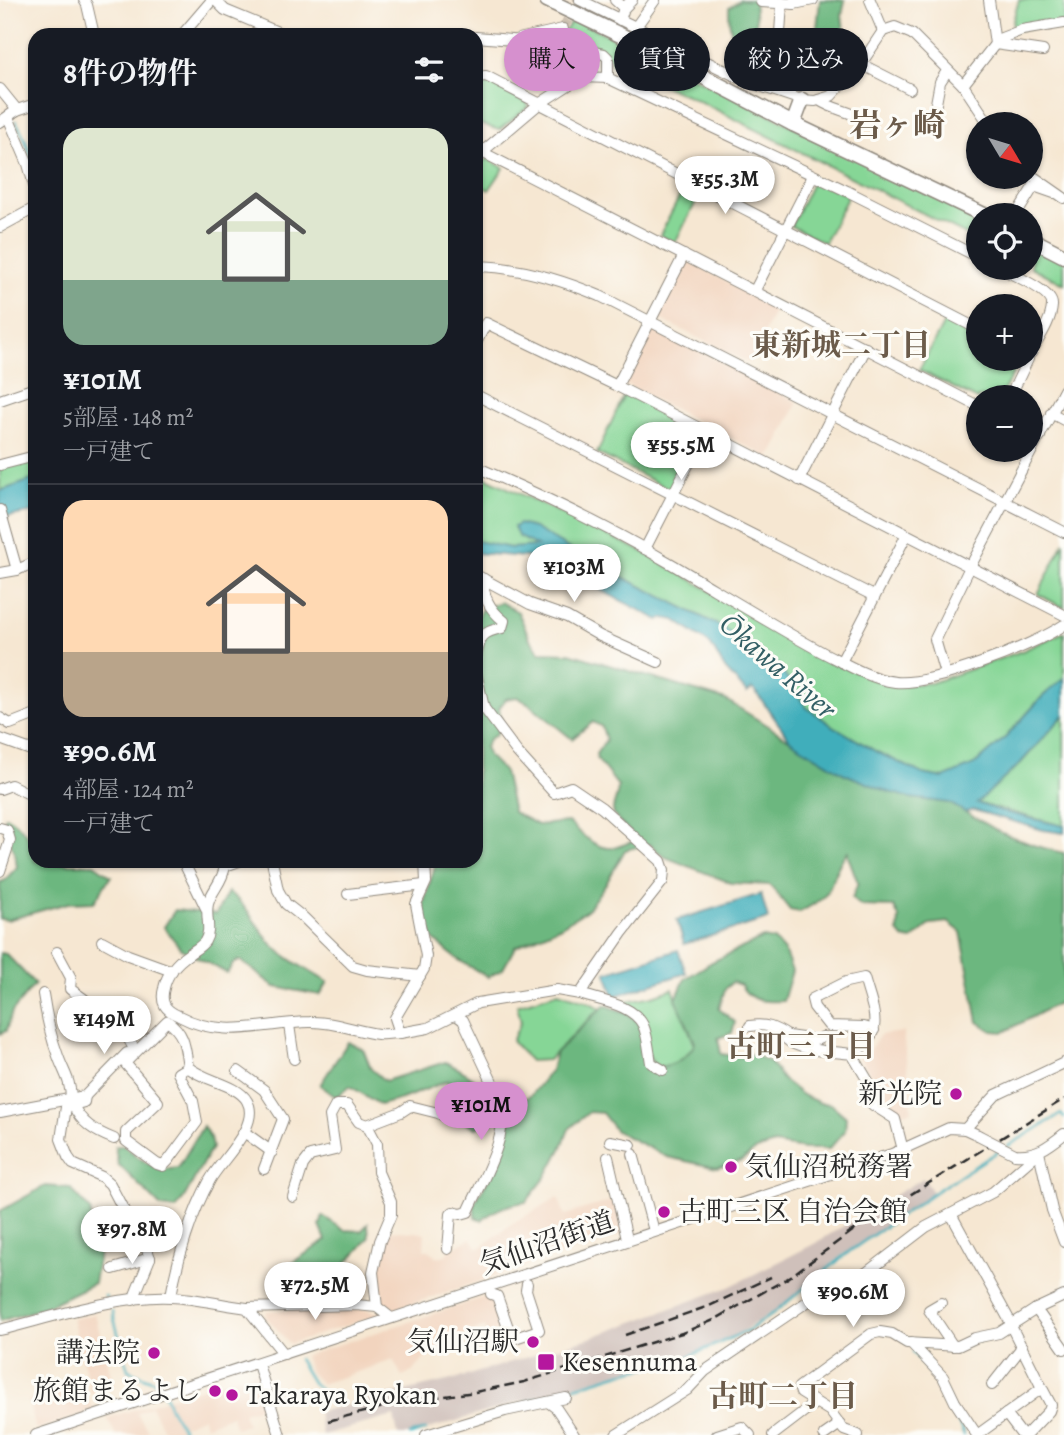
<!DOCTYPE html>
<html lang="ja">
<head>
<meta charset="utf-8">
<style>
  :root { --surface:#171b24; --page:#242831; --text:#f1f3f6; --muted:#9ea1a6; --line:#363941; --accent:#d690ce }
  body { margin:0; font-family:Alegreya,"Noto Serif JP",serif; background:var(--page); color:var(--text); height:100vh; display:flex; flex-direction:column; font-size:26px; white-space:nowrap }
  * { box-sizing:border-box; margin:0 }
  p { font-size:23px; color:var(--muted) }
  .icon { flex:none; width:38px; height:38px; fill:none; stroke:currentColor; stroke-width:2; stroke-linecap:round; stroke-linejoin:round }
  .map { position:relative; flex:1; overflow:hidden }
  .details { position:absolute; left:28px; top:28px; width:455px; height:840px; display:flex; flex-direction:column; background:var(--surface); border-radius:21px; box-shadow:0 2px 5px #0004 }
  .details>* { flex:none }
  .banner { position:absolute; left:504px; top:28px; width:455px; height:63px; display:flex; gap:14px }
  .needle { width:46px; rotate:128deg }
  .fabs { position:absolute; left:966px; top:112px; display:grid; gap:14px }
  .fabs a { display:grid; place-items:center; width:77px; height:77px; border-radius:50%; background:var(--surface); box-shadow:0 2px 5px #0004; font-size:35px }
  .price { position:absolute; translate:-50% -60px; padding:0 16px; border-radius:24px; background:#fff; color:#222; font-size:23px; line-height:46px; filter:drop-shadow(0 2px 4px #0008) }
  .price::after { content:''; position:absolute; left:50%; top:42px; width:21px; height:16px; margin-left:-10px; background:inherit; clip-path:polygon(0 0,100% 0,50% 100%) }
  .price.on { background:var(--accent); color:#111 }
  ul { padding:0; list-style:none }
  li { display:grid; align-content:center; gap:14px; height:371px; padding:0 35px }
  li+li { border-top:2px solid var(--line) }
  li span { display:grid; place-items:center; height:217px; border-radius:21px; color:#555 }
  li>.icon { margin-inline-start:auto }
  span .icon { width:126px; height:126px; fill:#fffc; stroke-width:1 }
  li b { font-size:30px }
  h2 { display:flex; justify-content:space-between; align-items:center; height:84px; padding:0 35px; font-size:30px }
  .tag { padding:0 24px; border-radius:32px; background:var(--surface); box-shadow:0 2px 5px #0004; font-size:24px; line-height:63px }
  .tag.on { background:var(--accent); color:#111 }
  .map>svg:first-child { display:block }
  .built { fill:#f2d4be }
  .industrial { fill:#cfc0ba }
  .green { fill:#86d696; stroke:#588060; stroke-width:2 }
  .forest { fill:#6cb77f; stroke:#4c7155; stroke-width:2; fill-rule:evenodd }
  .water { fill:#3faebb; stroke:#356c73; stroke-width:2 }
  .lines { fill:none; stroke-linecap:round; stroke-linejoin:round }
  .stream { stroke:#3faebb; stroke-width:2.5 }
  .minor-tunnel { stroke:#cdc1b1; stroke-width:10; stroke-dasharray:10 5; stroke-linecap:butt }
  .minor-casing { stroke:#90897e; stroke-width:12 }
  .highway-casing { stroke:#90897e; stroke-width:17 }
  .minor { stroke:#fff; stroke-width:10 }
  .highway { stroke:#fff; stroke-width:14 }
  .rail { stroke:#2b2b2b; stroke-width:2.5; stroke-dasharray:10 5; stroke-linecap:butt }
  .minor-bridge-casing { stroke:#90897e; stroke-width:12; stroke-linecap:butt }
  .minor-bridge { stroke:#fff; stroke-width:10 }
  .poi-dot { fill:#b5179e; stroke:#fdfcf7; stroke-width:2.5 }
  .labels { text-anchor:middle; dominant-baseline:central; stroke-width:6; stroke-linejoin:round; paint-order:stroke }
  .poi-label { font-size:28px; fill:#2b2b2b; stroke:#fdfcf7; text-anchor:end }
  .street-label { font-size:28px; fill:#2b2b2b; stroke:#fdfcf7 }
  .neighbourhood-label { font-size:30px; font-weight:bold; fill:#6b5b4a; stroke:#fdfcf7 }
  .water-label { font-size:30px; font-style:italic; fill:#335f65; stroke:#fdfcf7 }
  .quarter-label { font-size:32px; font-weight:bold; fill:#6b5b4a; stroke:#fdfcf7 }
</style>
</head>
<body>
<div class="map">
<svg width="1064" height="1435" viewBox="0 0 1064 1435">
  <rect width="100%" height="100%" fill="#fdfcf7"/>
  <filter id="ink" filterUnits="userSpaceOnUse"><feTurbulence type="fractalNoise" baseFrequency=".0143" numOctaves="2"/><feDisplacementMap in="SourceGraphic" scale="14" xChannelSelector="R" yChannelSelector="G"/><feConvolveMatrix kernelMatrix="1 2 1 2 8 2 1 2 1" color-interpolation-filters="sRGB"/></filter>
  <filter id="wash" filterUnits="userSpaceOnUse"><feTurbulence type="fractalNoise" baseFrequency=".00686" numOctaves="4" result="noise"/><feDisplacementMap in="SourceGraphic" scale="28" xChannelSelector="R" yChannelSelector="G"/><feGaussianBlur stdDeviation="1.57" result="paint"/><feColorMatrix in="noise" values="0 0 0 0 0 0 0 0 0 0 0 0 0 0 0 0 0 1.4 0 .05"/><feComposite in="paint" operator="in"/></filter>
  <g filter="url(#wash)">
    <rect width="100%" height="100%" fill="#f6e7d2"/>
    <g class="built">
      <path d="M686,260L776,308L749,363L658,318Z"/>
      <path d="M653,328L798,402L770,458L625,384Z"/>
      <path d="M903,1032L912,1111L898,1114L877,1102L874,1080L860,1058L861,1052L869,1051L880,1035Z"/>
      <path d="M558,1197L565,1215L614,1200L623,1234L396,1309L378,1303L376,1271L389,1230L425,1233L424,1250H429L437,1257L446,1255L449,1250L471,1238L478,1248L481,1247L513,1223Z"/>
      <path d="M491,1295L497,1299L505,1328L487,1334L485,1327L471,1332L469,1328L464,1330L467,1339L428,1353L414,1371L402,1376L393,1360L321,1384L310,1372L304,1356Z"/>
      <path d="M356,1307L381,1314L290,1344L265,1316L267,1311Z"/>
      <path d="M95,1314L114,1387L91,1393L72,1319Z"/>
      <path d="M257,1371L267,1405L243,1412L247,1424L236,1428L231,1415L205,1426L203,1417L182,1426L187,1435H166L151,1406L137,1413L148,1431L141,1435H116L107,1418Z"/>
      <path d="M75,1377L94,1410L36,1429L28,1401Z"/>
    </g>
    <path class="industrial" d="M923,1178L933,1192L841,1256L783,1305L738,1334L711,1347L682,1358L620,1372L409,1435H398L394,1416L322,1435L318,1412L459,1378L587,1339L729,1287L814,1244Z"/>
    <g class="green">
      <path d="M1019,0H1064V22L1018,30L1012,24Z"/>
      <path d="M573,18L978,217V241L691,97L611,64L610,58L542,39L543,35C563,36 563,36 573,18Z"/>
      <path d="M484,79L528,103V107L499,130L476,123V80Z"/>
      <path d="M488,159L504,168L489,190L476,183C476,172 476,162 488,159Z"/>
      <path d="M814,179L848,196L824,243L791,226Z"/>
      <path d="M686,184L701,192L675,243L660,235Z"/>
      <path d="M1031,244L1064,260V284L1031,267Z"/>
      <path d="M947,317L978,333V359H1021L1000,397H978V400L919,370Z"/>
      <path d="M625,393L701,432L671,490L597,453Z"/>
      <path d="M35,457V479L0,491V465Z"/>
      <path d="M476,473L643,552L839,665L898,685L931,683L1022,651L1064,632V678L1042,697L1005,738L974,766L943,778L923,774L877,752L830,724L806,707L777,664L722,627L583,557L534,528V543L538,546L511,548L476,541Z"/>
      <path d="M1064,542V608L1038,594Z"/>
      <path d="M1064,715V826L976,803L1019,765Z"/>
      <path d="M673,989L697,1051L696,1054L663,1070L654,1065L624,1010L628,1001L653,996Z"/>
      <path d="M558,992L586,1001L611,1013L596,1012L548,1060L530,1061L512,1041L521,1022L517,1005Z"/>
    </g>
    <g class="forest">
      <path d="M740,0H754L757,37L793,41L817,28L820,0H845L842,16L846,43C818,78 783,86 749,54C744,50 737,45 734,39C729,29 729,17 729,7Z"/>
      <path d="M500,602L518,612L530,639L540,652L569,653L726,700L845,774L911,798L949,803L1002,833L1036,846L1064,853V1000L1004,1032L992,1031L978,1022L961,932L948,922L931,924L912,940L903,938L898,932L899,917L894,907L861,906L852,898L858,883L848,856V851C834,866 834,885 824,896C818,903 808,907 800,912L790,910L770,885L731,883L665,857L649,844L625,850L607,882L587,910L561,926L515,947L503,969L488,977L457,959L433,939L420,915L435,866L433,861H476V619L482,609ZM517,697L528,703L572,739L593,722L602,727L606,740L596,754L597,759L618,786C618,796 614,801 613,809C612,819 632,833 639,840C631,842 625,844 617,847C599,853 580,833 568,822L538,825L513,812L504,772L489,757L485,747L489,739L496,735L501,721L499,708L506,699Z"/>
      <path d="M6,816C22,825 35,842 35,861L69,864H94L111,876L94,902L68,903L7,920L0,919V882L4,881L17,867L15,854L3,823Z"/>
      <path d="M228,892C246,904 255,924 268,940C284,958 307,970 328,982L320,995L275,987L240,960L233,964L227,973L181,949L164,927L175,910L216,914Z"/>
      <path d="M763,938L774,940L784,951L792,971L783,1001C766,1002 749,1002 741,985L732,982L725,989L719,1009L735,1022L732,1033L718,1038L721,1054L741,1057L751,1054L769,1061L782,1079L802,1095L820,1103L831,1104L846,1117L845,1131L829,1149H804L774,1144L754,1151L742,1161L717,1168L667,1157L616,1131L602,1113L589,1112L569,1129L561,1149L546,1177L526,1202C508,1204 496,1209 482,1220L475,1217L474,1204L495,1167L507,1110L531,1095L551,1070L556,1052L605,1005L624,1012L639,1022L650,1067C669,1068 687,1060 695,1043L676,999L685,979L712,962Z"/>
      <path d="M0,953L6,954L35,984L12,1012L6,1031L0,1034Z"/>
      <path d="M348,1042L363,1049L371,1069L385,1081L445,1062C471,1074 492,1087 493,1119L476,1128L461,1120L455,1106L460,1093L447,1081L402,1099L380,1105L350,1086L336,1097L320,1085Z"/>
      <path d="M203,1126L210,1137L212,1148C198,1168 191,1190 176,1209L161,1207L118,1164L115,1147L123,1145C141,1159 153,1173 178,1168Z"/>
      <path d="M45,1186L70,1188L90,1210L99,1252L94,1283L43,1308L0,1321V1211Z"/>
      <path d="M323,1216L344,1230L361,1231L368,1224L369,1238C354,1255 335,1283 308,1273L294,1279L272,1280C287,1263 308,1254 326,1240L320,1226Z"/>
    </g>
    <g class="water">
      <path d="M35,479V512L0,518V491Z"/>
      <path d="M519,524L534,528L583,557L722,627L777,664L806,707L830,724L877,752L923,774L943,778L974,765L1005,738L1042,697L1064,678V715L1019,765L977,803L1004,812L1064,826V833L1043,830L973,810L965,812L949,803L911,798L889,792L845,774L791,741L755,691L752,689L747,693L725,669L711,645L675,620L664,618L659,620L604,592L565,567L549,559L476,553V541L511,548L537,546L518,536L514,527Z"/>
      <path d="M761,894L768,919L684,944L677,920Z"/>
      <path d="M678,950L686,973L614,996L606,973Z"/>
    </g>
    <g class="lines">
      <g class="stream">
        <path d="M16,121L25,139L35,170"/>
        <path d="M1008,1146L1061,1114L1064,1118"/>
        <path d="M105,1296L106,1297"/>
        <path d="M112,1311L128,1370L161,1384L169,1406L186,1435"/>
        <path d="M913,1352L943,1390L964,1435"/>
        <path d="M298,1359L313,1384L335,1399"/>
        <path d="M526,1402L621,1373L681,1360L749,1330L776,1311L850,1251L939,1189L999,1151"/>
        <path d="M410,1435L426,1430"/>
      </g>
    </g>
  </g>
  <g filter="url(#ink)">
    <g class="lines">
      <path class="minor-tunnel" d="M563,29L578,0"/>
      <g class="minor-casing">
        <g id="minor">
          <path d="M84,0L87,5L94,35"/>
          <path d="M215,0L225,10L285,35"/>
          <path d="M580,0L748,82L802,100L815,101L831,96L861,64L883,31L895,27L912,34L963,85L989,124"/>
          <path d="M615,0L624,8"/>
          <path d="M870,0L883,31"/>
          <path d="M989,0L995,44L1043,51"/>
          <path d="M794,1V4L813,0"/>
          <path d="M761,2L794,4"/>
          <path d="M620,20L624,8L632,0"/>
          <path d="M635,28L655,0"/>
          <path d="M780,33L782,3"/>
          <path d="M182,35L212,0"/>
          <path d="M476,37L546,43L604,54L608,58V78L612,80L847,191L978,257"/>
          <path d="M519,39L563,29"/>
          <path d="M861,64L910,89"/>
          <path d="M476,77L486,76L978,329"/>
          <path d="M963,85L999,39L1022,30L1064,23"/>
          <path d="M0,89L17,110"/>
          <path d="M819,100C835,111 848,109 865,121"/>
          <path d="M8,117L28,164L35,189"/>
          <path d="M0,122L17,110L35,104"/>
          <path d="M932,125L940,82L947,71"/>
          <path d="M476,149L978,406"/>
          <path d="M476,160L482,152L539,104L581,77L608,78"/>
          <path d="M1031,175L1064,198"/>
          <path d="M1016,215L1034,186L1054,193"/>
          <path d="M0,227L31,210L35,211"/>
          <path d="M476,266C520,267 560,279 600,296L1064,532"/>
          <path d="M999,268C1011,274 1054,291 1052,306C1051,322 1038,339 1031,353"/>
          <path d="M755,290L813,176"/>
          <path d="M476,343L486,323L617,386L1064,615"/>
          <path d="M617,386L684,255"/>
          <path d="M476,395L874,596"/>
          <path d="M1010,397L1028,359"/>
          <path d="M0,400L35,388"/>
          <path d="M1051,413L1064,420"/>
          <path d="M1031,431L1040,436"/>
          <path d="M0,465L35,456"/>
          <path d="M476,467C544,496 612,529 675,566C724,595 772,625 822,652C844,663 870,679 895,682C931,686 1033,646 1064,625"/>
          <path d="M799,480L866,348"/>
          <path d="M0,510L17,570"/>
          <path d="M645,549L705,432"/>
          <path d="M0,573L17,570L35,562"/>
          <path d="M476,575L530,604L567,617L600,636L658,662"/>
          <path d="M476,658C480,638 480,632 502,628L504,621C490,610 482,597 484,579"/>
          <path d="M841,662L906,536"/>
          <path d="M945,674L935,639L970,567L1064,390"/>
          <path d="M0,718L10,724L33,715"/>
          <path d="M0,739L28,749L35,748"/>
          <path d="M0,789L11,785L35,797"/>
          <path d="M0,828L7,830L10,840L0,871"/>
          <path d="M183,861L207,910"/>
          <path d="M239,861L225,866C222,884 212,889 208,904C205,917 212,929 205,941C201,947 194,950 189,954C177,962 167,974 164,988C160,1003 165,1010 179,1016C224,1040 263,1023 310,1022C333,1021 355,1031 378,1034C385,1035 393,1033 400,1033"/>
          <path d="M272,861L278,890L286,904L304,918L353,966L367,970L420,976"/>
          <path d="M425,861L426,882L416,904L426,956L424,969L395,1018L400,1033L428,1028L478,1003L557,990L580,994L622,933L663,881L664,870L661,861L602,808L571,787L554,793L517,752L484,708L476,672"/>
          <path d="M348,894L424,885"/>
          <path d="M102,941L128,955L172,971"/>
          <path d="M57,952L71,978L70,989L84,999L95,1012L121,1025L133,1047"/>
          <path d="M43,994C46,1014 50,1034 57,1053C63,1072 71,1079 71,1100"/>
          <path d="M580,994C600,1001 632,1004 643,1025C648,1036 649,1052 651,1063L663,1070"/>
          <path d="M289,1025L294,1059"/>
          <path d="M750,1026C766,1023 775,1028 788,1036"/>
          <path d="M874,1030L864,1027L829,1026L814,1007L812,999L846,982L864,978C873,1011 887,1033 852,1054L871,1086L873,1105L895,1119L903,1150"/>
          <path d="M823,1037L816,1040L788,1036L786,1039C801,1052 833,1051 852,1054"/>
          <path d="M238,1071L264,1090L283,1119L264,1169"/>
          <path d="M85,1096L84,1102L66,1107L61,1139L68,1157L73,1164L102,1177L110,1184L122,1207L142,1236L150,1258L133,1300"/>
          <path d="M73,1104C80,1123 96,1132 114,1139"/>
          <path d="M0,1112L85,1096L127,1053"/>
          <path d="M965,1129L996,1095L1064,1063"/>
          <path d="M244,1132L272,1152"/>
          <path d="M610,1141L631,1145"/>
          <path d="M1039,1152L1052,1210L1064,1242"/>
          <path d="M633,1154L654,1231"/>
          <path d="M1015,1154C1036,1156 1048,1147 1064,1134"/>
          <path d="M608,1157L627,1239"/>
          <path d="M293,1197L303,1165L310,1156L335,1150L330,1116L336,1105H347L359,1122L367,1125"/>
          <path d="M951,1214L1012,1325V1328L1042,1388L977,1435"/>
          <path d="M448,1249L451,1214L453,1212L461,1214L468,1212C483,1178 507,1141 502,1103L463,1020L456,1015"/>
          <path d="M113,1269L150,1258"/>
          <path d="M491,1294L497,1296L512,1339L539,1330L526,1290L527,1284"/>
          <path d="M171,1296C177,1260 192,1212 210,1180C221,1160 261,1125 247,1101C238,1084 203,1081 188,1067C185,1047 185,1033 167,1021L125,1063L158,1102L126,1132V1141L157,1164L163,1166L168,1161L197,1122L193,1101L178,1073L188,1067"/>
          <path d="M1064,1296L1036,1309L1064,1349"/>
          <path d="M941,1303L929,1310L953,1346"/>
          <path d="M377,1307L373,1272L380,1241L391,1215V1202L378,1172L377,1144L367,1125L401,1112L410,1106L438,1113L452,1120"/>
          <path d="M247,1308L356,1305L377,1307L391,1318"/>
          <path d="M0,1330C49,1318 122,1294 171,1297C196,1298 222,1305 247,1308L284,1354"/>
          <path d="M911,1343L943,1377L955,1402L977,1435"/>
          <path d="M258,1364L280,1435"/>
          <path d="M992,1385L1022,1347"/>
          <path d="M548,1402L556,1408L574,1435"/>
          <path d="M1006,1414L1022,1435"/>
          <path d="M36,1435L892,1154L949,1128L965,1129L978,1135"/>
          <path d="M426,1435L505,1411L566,1398"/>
          <path d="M616,1435L687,1390L705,1371L807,1302L866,1273L926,1227L993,1192L1039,1152"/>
          <path d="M717,1435L742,1427L750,1435"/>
          <path d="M773,1435L815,1403"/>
          <path d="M824,1435L840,1424"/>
          <path d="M858,1435L844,1430L830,1411L801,1393L799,1387L871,1334L880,1332L892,1334L907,1343L958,1346L975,1338L999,1333L1036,1309"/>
          <path d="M1026,1435L1049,1411L1051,1405L1042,1388"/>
        </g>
      </g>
      <g class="highway-casing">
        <g id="highway">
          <path d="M547,0L660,54L793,124L984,215"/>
          <path d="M793,124L802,100"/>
          <path d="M1031,239L1064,256"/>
        </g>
      </g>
      <use href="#minor" class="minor"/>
      <use href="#highway" class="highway"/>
      <g class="rail">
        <path d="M847,1234L1064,1099"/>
        <path d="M625,1335L709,1306L771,1277"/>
        <path d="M328,1421L407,1401L475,1392L524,1382L682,1333L714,1320L788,1278L854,1230"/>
      </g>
      <g class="minor-bridge-casing">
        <path id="minor-bridge" d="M978,1135L1015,1154"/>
      </g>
      <use href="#minor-bridge" class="minor-bridge"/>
    </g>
  </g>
  <g class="poi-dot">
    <circle cx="956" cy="1094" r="7"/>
    <circle cx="731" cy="1167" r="7"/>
    <circle cx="664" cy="1212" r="7"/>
    <circle cx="533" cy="1342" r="7"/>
    <circle cx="154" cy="1353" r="7"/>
    <rect x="537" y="1353" width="18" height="18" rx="3.5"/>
    <circle cx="215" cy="1391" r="7"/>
    <circle cx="232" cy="1395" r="7"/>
  </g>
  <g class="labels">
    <g class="poi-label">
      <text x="942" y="1094">新光院</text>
      <text x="745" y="1167" text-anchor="start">気仙沼税務署</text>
      <text x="678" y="1212" text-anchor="start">古町三区 自治会館</text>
      <text x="519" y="1342">気仙沼駅</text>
      <text x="140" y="1353">講法院</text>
      <text x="562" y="1362" text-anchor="start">Kesennuma</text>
      <text x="201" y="1391">旅館まるよし</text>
      <text x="246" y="1395" text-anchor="start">Takaraya Ryokan</text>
    </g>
    <g class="street-label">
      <text transform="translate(547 1243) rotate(-19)">気仙沼街道</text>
    </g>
    <g class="neighbourhood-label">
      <text x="841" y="345">東新城二丁目</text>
      <text x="801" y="1046">古町三丁目</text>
      <text x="783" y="1396">古町二丁目</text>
    </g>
    <g class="water-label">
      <text transform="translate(778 666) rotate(41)">Ōkawa River</text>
    </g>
    <g class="quarter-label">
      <text x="897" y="125">岩ヶ崎</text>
    </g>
  </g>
</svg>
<div class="fabs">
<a><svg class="needle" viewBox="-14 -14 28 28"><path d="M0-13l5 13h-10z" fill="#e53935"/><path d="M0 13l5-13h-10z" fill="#9ea1a6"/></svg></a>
<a><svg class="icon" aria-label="locate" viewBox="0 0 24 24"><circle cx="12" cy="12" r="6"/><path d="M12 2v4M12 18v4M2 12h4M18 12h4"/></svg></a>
<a>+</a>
<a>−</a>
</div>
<b class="price" style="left:725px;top:216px">¥55.3M</b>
<b class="price" style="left:681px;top:482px">¥55.5M</b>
<b class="price" style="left:574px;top:604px">¥103M</b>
<b class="price" style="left:104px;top:1056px">¥149M</b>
<b class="price on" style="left:481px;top:1142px">¥101M</b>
<b class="price" style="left:132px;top:1266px">¥97.8M</b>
<b class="price" style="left:315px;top:1322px">¥72.5M</b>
<b class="price" style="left:853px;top:1329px">¥90.6M</b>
<div class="banner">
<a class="tag on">購入</a>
<a class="tag">賃貸</a>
<a class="tag">絞り込み</a>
</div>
<section class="details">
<h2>8件の物件<svg class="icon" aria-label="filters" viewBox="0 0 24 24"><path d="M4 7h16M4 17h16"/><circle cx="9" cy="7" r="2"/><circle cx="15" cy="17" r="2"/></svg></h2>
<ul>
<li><span style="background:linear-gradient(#dfe7d0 70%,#7fa58c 0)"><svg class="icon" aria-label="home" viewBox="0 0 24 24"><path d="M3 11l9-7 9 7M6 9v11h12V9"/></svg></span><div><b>¥101M</b><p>5部屋 · 148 m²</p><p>一戸建て</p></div></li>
<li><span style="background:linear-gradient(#ffd9b3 70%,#b9a48a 0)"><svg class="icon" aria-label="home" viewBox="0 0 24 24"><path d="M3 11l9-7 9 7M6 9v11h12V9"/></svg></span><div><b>¥90.6M</b><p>4部屋 · 124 m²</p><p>一戸建て</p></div></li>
</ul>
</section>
</div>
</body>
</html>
